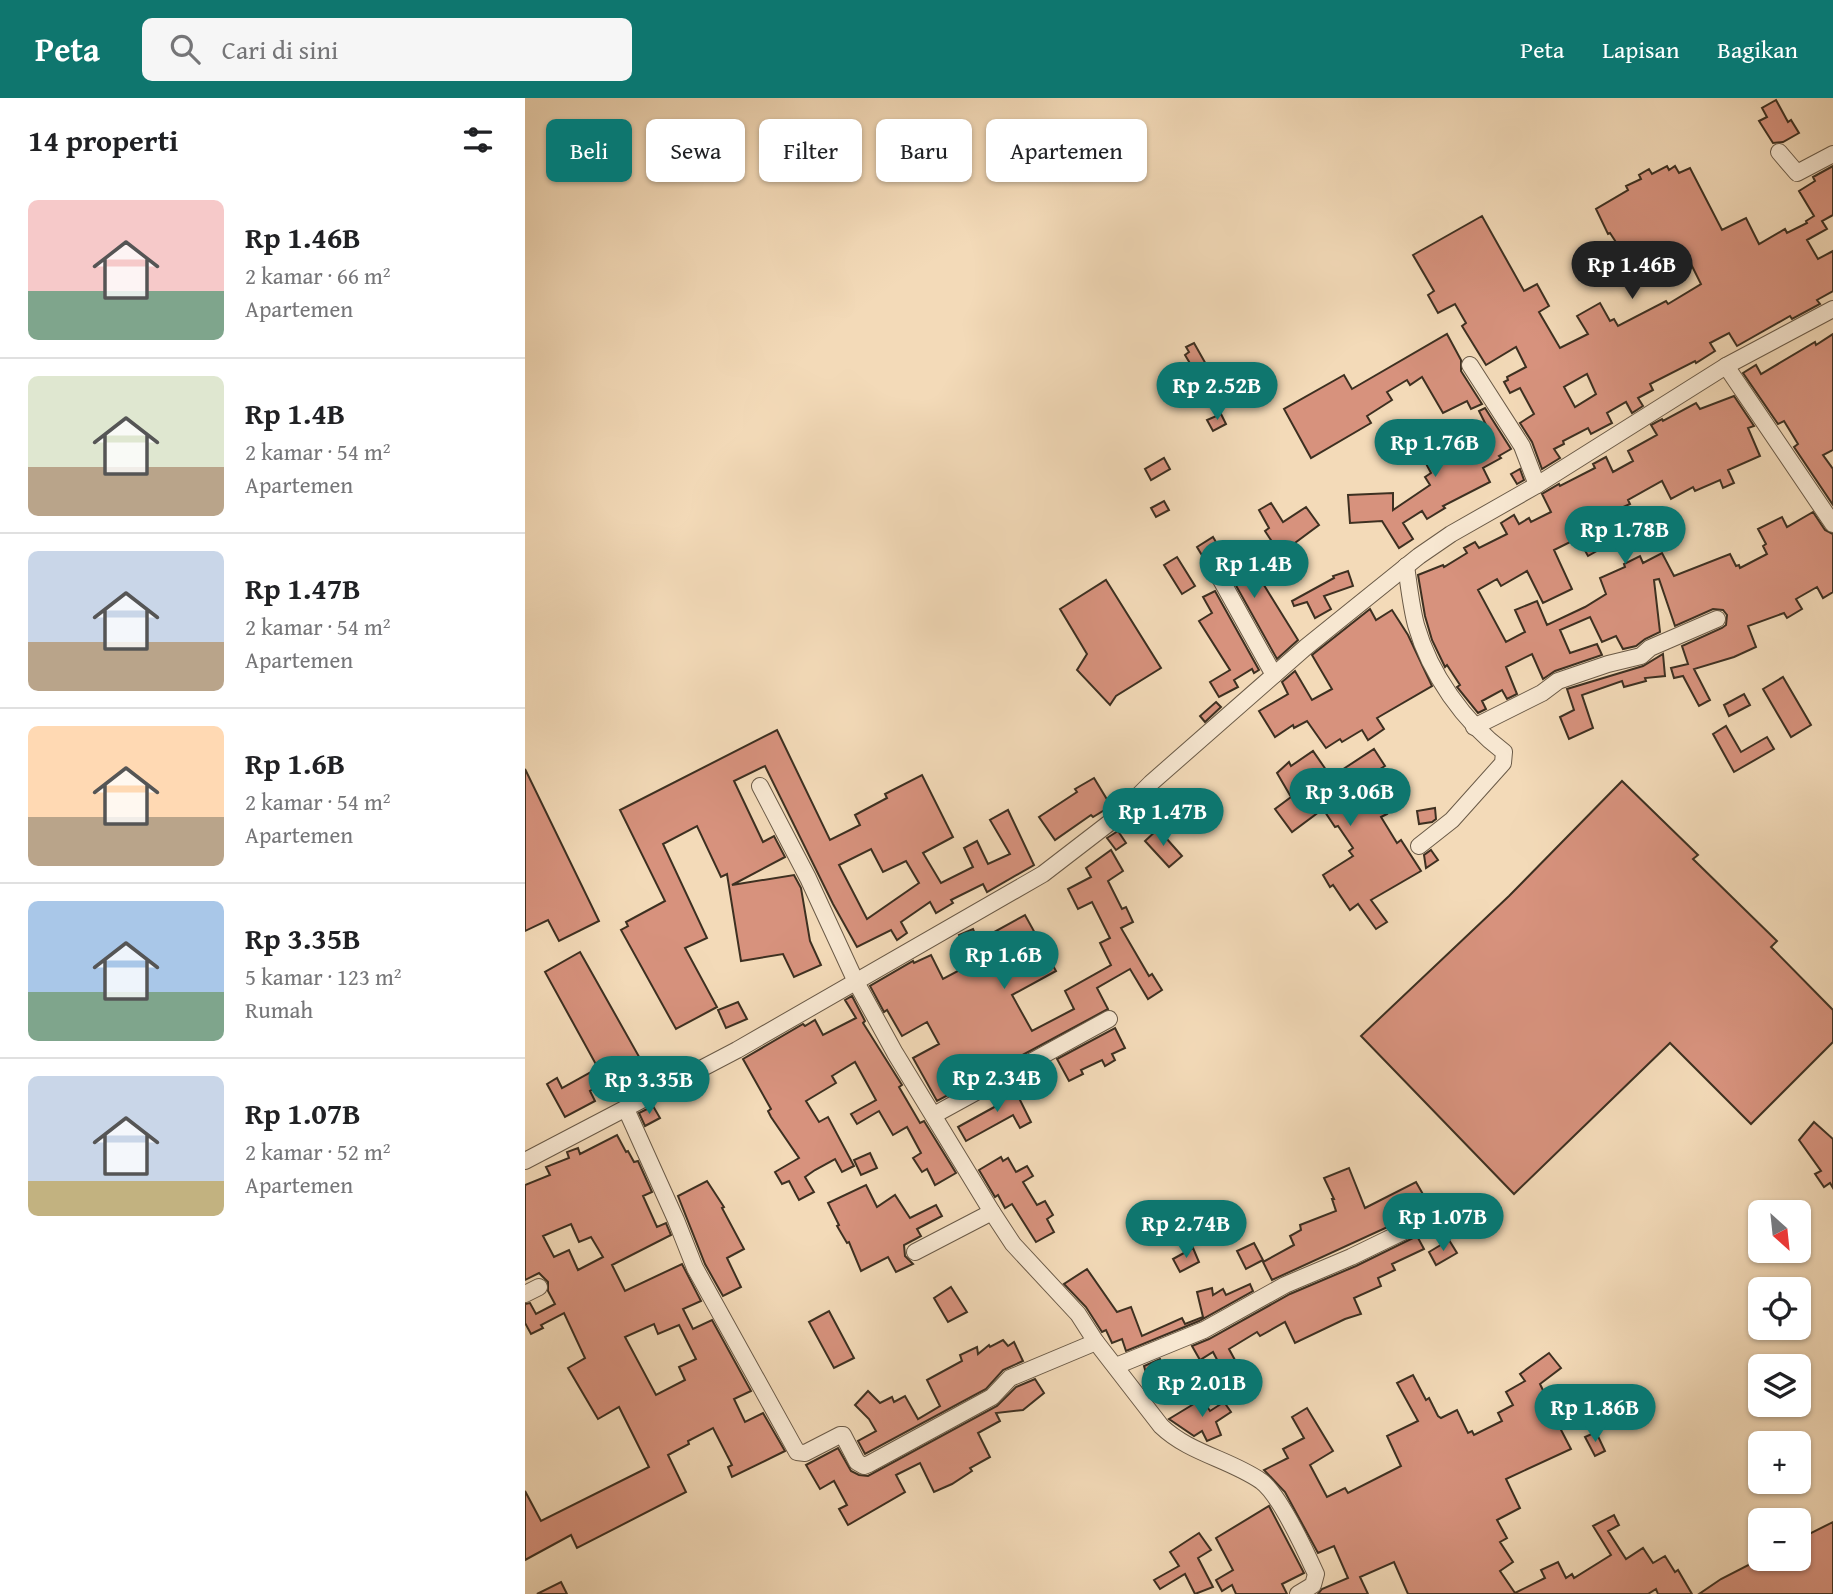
<!DOCTYPE html>
<html lang="id">
<head>
<meta charset="utf-8">
<style>
  :root { --surface:#fff; --page:#f6f6f6; --text:#202124; --muted:#757577; --line:#e0e0e0; --accent:#0f766e }
  body { margin:0; font-family:"Gentium Book Plus",serif; background:var(--page); color:var(--text); height:100vh; display:flex; flex-direction:column; font-size:26px; white-space:nowrap }
  * { box-sizing:border-box; margin:0 }
  p { font-size:23px; color:var(--muted) }
  .icon { flex:none; width:38px; height:38px; fill:none; stroke:currentColor; stroke-width:2; stroke-linecap:round; stroke-linejoin:round }
  .map { position:relative; flex:1; overflow:hidden }
  .details { display:flex; flex-direction:column; background:var(--surface); width:525px }
  .details>* { flex:none }
  .top-card { position:absolute; left:21px; top:21px; width:665px; height:63px; display:flex; gap:14px }
  .needle { width:46px; rotate:153deg }
  .buttons { position:absolute; left:1223px; top:1102px; display:grid; gap:14px }
  .buttons a { display:grid; place-items:center; width:63px; height:63px; border-radius:10px; background:var(--surface); box-shadow:0 2px 5px #0004; font-size:35px }
  .price { position:absolute; translate:-50% -60px; padding:0 16px; border-radius:24px; background:var(--accent); color:#fff; font-size:23px; line-height:46px; filter:drop-shadow(0 2px 4px #0008) }
  .price::after { content:''; position:absolute; left:50%; top:42px; width:21px; height:16px; margin-left:-10px; background:inherit; clip-path:polygon(0 0,100% 0,50% 100%) }
  .price.selected { background:#222; color:#fff }
  ul { padding:0; list-style:none }
  li { display:flex; align-items:center; gap:21px; height:175px; padding:0 28px }
  li+li { border-top:2px solid var(--line) }
  li span { display:grid; place-items:center; flex:none; width:196px; height:140px; border-radius:10px; color:#555 }
  li>.icon { margin-inline-start:auto }
  span .icon { width:84px; height:84px; fill:#fffc; stroke-width:1 }
  li b { font-size:30px }
  h2 { display:flex; justify-content:space-between; align-items:center; height:84px; padding:0 28px; font-size:30px }
  .chip { padding:0 24px; border-radius:10px; background:var(--surface); box-shadow:0 2px 5px #0004; font-size:24px; line-height:63px }
  .chip.selected { background:var(--accent); color:#fff }
  header { display:flex; align-items:center; gap:42px; box-sizing:border-box; height:98px; padding:0 35px; background:var(--accent); color:#fff }
  header strong { font-size:33px }
  nav { display:flex; gap:38px; margin-inline-start:auto; font-size:24px }
  .search { width:490px; height:63px; background:var(--page); display:flex; align-items:center; gap:18px; box-sizing:border-box; padding:0 24px; border-radius:10px; color:var(--muted); font-size:26px }
  main { display:flex; flex:1; min-height:0 }
  .map>svg:first-child { display:block }
  .building { fill:#d7927d; stroke:#3d3021; stroke-width:2; fill-rule:evenodd }
  .lines { fill:none; stroke-linecap:round; stroke-linejoin:round }
  .minor-casing { stroke:#6a5a47; stroke-width:18 }
  .minor { stroke:#f7e7d1; stroke-width:16 }
</style>
</head>
<body>
<header>
<strong>Peta</strong>
<div class="search"><svg class="icon" aria-label="search" viewBox="0 0 24 24"><circle cx="10" cy="10" r="6"/><path d="M15 15l6 6"/></svg>Cari di sini</div>
<nav><a>Peta</a><a>Lapisan</a><a>Bagikan</a></nav>
</header>
<main>
<section class="details">
<h2>14 properti<svg class="icon" aria-label="filters" viewBox="0 0 24 24"><path d="M4 7h16M4 17h16"/><circle cx="9" cy="7" r="2"/><circle cx="15" cy="17" r="2"/></svg></h2>
<ul>
<li><span style="background:linear-gradient(#f6c9c9 65%,#7fa58c 0)"><svg class="icon" aria-label="home" viewBox="0 0 24 24"><path d="M3 11l9-7 9 7M6 9v11h12V9"/></svg></span><div><b>Rp 1.46B</b><p>2 kamar · 66 m²</p><p>Apartemen</p></div></li>
<li><span style="background:linear-gradient(#dfe7d0 65%,#b9a48a 0)"><svg class="icon" aria-label="home" viewBox="0 0 24 24"><path d="M3 11l9-7 9 7M6 9v11h12V9"/></svg></span><div><b>Rp 1.4B</b><p>2 kamar · 54 m²</p><p>Apartemen</p></div></li>
<li><span style="background:linear-gradient(#c9d6e8 65%,#b9a48a 0)"><svg class="icon" aria-label="home" viewBox="0 0 24 24"><path d="M3 11l9-7 9 7M6 9v11h12V9"/></svg></span><div><b>Rp 1.47B</b><p>2 kamar · 54 m²</p><p>Apartemen</p></div></li>
<li><span style="background:linear-gradient(#ffd9b3 65%,#b9a48a 0)"><svg class="icon" aria-label="home" viewBox="0 0 24 24"><path d="M3 11l9-7 9 7M6 9v11h12V9"/></svg></span><div><b>Rp 1.6B</b><p>2 kamar · 54 m²</p><p>Apartemen</p></div></li>
<li><span style="background:linear-gradient(#a9c7e8 65%,#7fa58c 0)"><svg class="icon" aria-label="home" viewBox="0 0 24 24"><path d="M3 11l9-7 9 7M6 9v11h12V9"/></svg></span><div><b>Rp 3.35B</b><p>5 kamar · 123 m²</p><p>Rumah</p></div></li>
<li><span style="background:linear-gradient(#c9d6e8 75%,#c2b280 0)"><svg class="icon" aria-label="home" viewBox="0 0 24 24"><path d="M3 11l9-7 9 7M6 9v11h12V9"/></svg></span><div><b>Rp 1.07B</b><p>2 kamar · 52 m²</p><p>Apartemen</p></div></li>
</ul>
</section>
<div class="map">
<svg width="1308" height="1496" viewBox="0 0 1308 1496">
  <rect width="100%" height="100%" fill="#f3dab8"/>
  <filter id="stains"><feTurbulence type="fractalNoise" baseFrequency=".00286" numOctaves="4"/><feColorMatrix values="0 0 0 0 .2 0 0 0 0 .09 0 0 0 0 .02 0 0 0 .5 -.17"/></filter>
  <radialGradient id="worn" r=".72"><stop offset=".6" stop-color="#630" stop-opacity="0"/><stop offset="1" stop-color="#630" stop-opacity=".3"/></radialGradient>
  <g class="building">
    <path d="M1251,2L1263,24L1266,22L1274,35L1258,44L1248,45L1234,23L1242,19L1237,10Z"/>
    <path d="M1142,68L1144,72L1150,68L1154,75L1165,70L1197,132L1221,120L1234,146L1260,131L1262,135L1282,125L1281,123L1289,118L1274,93L1290,83L1288,79L1308,68V117L1297,123L1302,131L1282,142L1293,161L1308,153V193L1292,202L1295,206L1267,221L1265,218L1212,248L1204,235L1185,245L1190,253L1171,265L1170,263L1125,286L1128,292L1113,300L1118,308L1107,315L1101,304L1082,315L1087,325L1066,336L1063,330L1038,343L1039,346L1029,351L1035,360L1017,371L1007,344L995,325L1009,316L995,290L985,295L979,284L983,282L982,279L1001,269L991,249L961,267L937,228L941,225L930,206L913,215L903,197L909,193L888,157L957,118L999,193L1012,186L1024,208L1014,214L1035,250L1063,236L1052,218L1075,205L1085,223L1089,221L1093,228L1141,203L1143,206L1176,186L1165,164L1129,180L1123,167L1111,175L1085,135L1083,136L1071,111L1103,92L1101,88L1116,81L1114,77L1124,71L1127,76ZM1062,276L1071,296L1050,309L1039,289Z"/>
    <path d="M922,236L936,262V273L957,306L946,311L942,303L918,315L897,279L885,287L882,282L862,294L867,302L842,318L846,325L786,360L759,311L819,277L827,291Z"/>
    <path d="M1308,236V352L1298,357L1308,371V407L1269,349L1273,346L1259,323L1253,326L1218,275L1231,267L1236,276L1290,244L1291,247Z"/>
    <path d="M669,245L691,284L700,279L707,293L703,295L704,298L689,306L672,270L669,272L660,257L664,254L661,249Z"/>
    <path d="M1209,298L1229,328L1223,330L1235,358L1203,372L1209,385L1198,390L1195,382L1170,393L1168,389L1146,401L1137,383L1103,402L1105,406L1087,414L1096,427L1093,429L1098,438L1063,458L1053,440L1029,452L1047,491L1018,505L1002,473L976,488L972,481L953,492L981,544L1000,534L990,512L1012,503L1022,527L1060,509L1081,496L1075,480L1100,469L1099,466L1115,458L1118,465L1137,455L1149,478L1205,456L1211,468L1214,467L1215,470L1242,456L1238,448L1241,446L1233,431L1257,419L1262,429L1288,414L1300,432L1308,436V494L1298,500L1292,489L1271,501L1277,511L1262,520L1259,515L1223,528L1231,549L1209,559L1169,571L1185,602L1174,608L1158,578L1149,580L1146,570L1163,566L1157,548L1197,530L1201,527L1202,517L1198,512L1188,511L1150,528L1134,481L1129,482L1135,534L1120,541L1111,548L1098,551L1091,538L1077,544L1065,519L1035,532L1045,555L1072,546L1077,557L1030,573L1018,581L1007,556L981,569L992,596L982,601L977,592L957,603L961,611L953,615L932,589L935,587L922,567L920,569L907,542L900,518L893,477L918,467L919,469L942,455L939,450L950,444L954,450L982,436L976,425L989,417L994,426L1004,420L1006,424L1026,414L1017,396L1034,386L1035,388L1070,370L1068,366L1081,359L1088,374L1108,363L1103,353L1132,337L1126,327L1137,321L1138,323L1171,305L1175,311Z"/>
    <path d="M960,310L986,351L974,358L976,360L958,370L965,384L918,408L920,410L902,421L897,413L878,425L888,441L874,450L857,423L825,425L823,397L868,395V412L905,387L900,379L906,375L889,343L918,328L938,335L944,346L954,340L962,343L959,337L965,335L954,313Z"/>
    <path d="M696,316L701,326L688,333L682,322Z"/>
    <path d="M639,360L645,371L626,382L620,371Z"/>
    <path d="M995,371L999,382L992,386L986,376Z"/>
    <path d="M639,403L644,412L631,419L626,410Z"/>
    <path d="M746,405L758,424L781,409L794,427L755,456L740,433L744,430L734,412Z"/>
    <path d="M688,439L713,481L729,471L773,542L752,561L704,475L696,470L687,474L672,449Z"/>
    <path d="M652,459L670,488L657,496L639,467Z"/>
    <path d="M823,473L828,488L799,498L806,511L790,520L782,504L769,508L767,503L809,480L808,478Z"/>
    <path d="M581,482L636,570L591,598L585,607L552,572L562,556L535,511Z"/>
    <path d="M690,493L734,572L729,575L727,571L709,582L713,589L694,599L685,584L705,572L674,523L687,515L678,499Z"/>
    <path d="M845,511L851,522L867,512L883,537L907,588L852,620L859,631L843,642L837,632L817,644L815,641L801,650L782,623L769,630L768,627L750,639L734,613L763,596L757,584L770,573L787,602L807,591L787,557Z"/>
    <path d="M1138,556L1140,578L1120,580L1121,583L1099,589L1097,583L1057,597L1068,630L1044,641L1035,619L1049,612L1042,591L1118,568Z"/>
    <path d="M1258,579L1286,627L1266,639L1238,591Z"/>
    <path d="M1219,596L1225,607L1204,618L1199,607Z"/>
    <path d="M691,604L696,609L680,624L675,618Z"/>
    <path d="M1201,628L1216,654L1242,639L1249,651L1209,674L1188,636Z"/>
    <path d="M252,632L305,742L335,727L330,717L362,700L360,696L397,677L428,739L398,755L416,785L448,769L439,750L452,743L463,766L485,756L465,722L483,712L509,767L462,794L458,786L426,802L428,805L411,815L405,804L376,824L382,835L372,842L366,832L332,849L308,806L240,668L209,683L238,744L249,738L260,759L207,787L269,777L276,790L285,843L296,867L269,879L258,856L216,863L202,776L196,779L172,728L138,746L182,840L160,850L192,909L151,931L96,832L103,828L101,824L140,803L95,712ZM346,751L358,774L381,763L394,785L342,821L314,767Z"/>
    <path d="M849,651L860,668L840,680L862,716L856,719L872,745L876,742L896,773L846,802L862,824L851,831L833,806L825,812L808,787L805,789L798,777L828,758L824,753L828,750L813,728L810,729L798,711L767,734L750,711L766,699L752,675L764,664L766,668L788,653L806,679Z"/>
    <path d="M0,671L74,823L34,843L23,822L0,833Z"/>
    <path d="M569,680L586,708L568,719L566,717L530,742L514,719L552,694L550,691Z"/>
    <path d="M1097,683L1173,757L1168,761L1252,843L1246,849L1308,912V944L1226,1026L1145,945L989,1096L836,938L984,798Z"/>
    <path d="M910,710L911,721L907,724L894,726L892,713Z"/>
    <path d="M633,731L657,758L644,769L620,743Z"/>
    <path d="M593,733L601,745L591,752L582,740Z"/>
    <path d="M586,752L598,773L583,783L597,811L601,809L608,824L596,830L624,878L627,876L637,892L623,901L605,871L572,890L583,911L412,1003L388,960L414,946L402,924L377,938L362,912L359,914L345,888L388,863L389,865L406,857L418,881L448,865L434,837L448,831L453,843L500,817L531,873L487,897L507,933L549,911L540,893L586,867L575,845L585,840L567,804L553,811L543,791L566,779L561,770Z"/>
    <path d="M906,752L913,762L901,770L899,757Z"/>
    <path d="M55,854L117,964L65,993L70,1003L40,1019L22,986L32,980L37,990L73,970L20,874Z"/>
    <path d="M327,898L340,923L338,925L377,987L374,989L395,1025L399,1023L431,1075L410,1087L402,1071L397,1074L388,1060L396,1055L382,1029L368,1037L354,1013L332,1026L326,1016L351,1002L330,964L307,978L311,985L281,1003L294,1024L303,1019L329,1068L317,1074L310,1061L290,1072L280,1079L289,1094L274,1102L264,1083L257,1086L250,1074L274,1060L246,1019L243,1013L246,1011L218,961L278,926L280,928L290,922L298,937L331,920L320,902Z"/>
    <path d="M213,904L222,921L201,930L193,912Z"/>
    <path d="M590,930L600,950L587,956L590,962L580,968L577,962L556,972L558,976L544,983L532,961Z"/>
    <path d="M487,986L506,1024L495,1030L488,1017L441,1043L433,1029L473,1007L467,997Z"/>
    <path d="M128,1008L135,1020L120,1028L114,1015Z"/>
    <path d="M1289,1024L1308,1041V1090L1305,1085L1299,1089L1290,1076L1296,1073L1274,1042Z"/>
    <path d="M92,1037L101,1054L103,1053L109,1064L113,1063L127,1094L118,1098L132,1129L141,1125L146,1137L87,1167L100,1193L157,1166L176,1203L158,1211L168,1231L187,1222L226,1293L209,1301L220,1324L238,1315L260,1353L207,1379L203,1369L207,1367L188,1330L163,1343L164,1346L143,1357L161,1394L52,1450L46,1437L0,1462V1393L16,1423L124,1369L94,1309L73,1321L43,1270L60,1260L39,1215L16,1227L18,1230L6,1236L0,1225V1206L5,1205L11,1216L30,1206L23,1193V1184L14,1175L0,1182V1087L25,1077L21,1069L44,1060L42,1054L53,1050L55,1056ZM46,1126L54,1144L66,1139L78,1159L53,1172L44,1152L29,1159L18,1138ZM129,1226L133,1236L154,1227L171,1261L154,1269L160,1282L131,1297L100,1239Z"/>
    <path d="M345,1055L352,1070L336,1077L329,1062Z"/>
    <path d="M476,1059L478,1063L483,1060L491,1074L502,1068L508,1078L498,1084L512,1107L520,1103L528,1117L522,1121L529,1134L511,1144L487,1106L480,1110L473,1097L470,1099L454,1072Z"/>
    <path d="M824,1070L840,1110L891,1084L907,1112L893,1115L747,1182L738,1164L769,1147L765,1138L776,1132L775,1127L811,1113L807,1101H809L799,1080Z"/>
    <path d="M182,1083L199,1109L197,1110L219,1151L202,1160L216,1189L198,1198L180,1166L153,1098Z"/>
    <path d="M341,1087L352,1109L370,1097L385,1120L411,1107L417,1118L392,1131L396,1138L379,1147L380,1158L388,1166L371,1174L363,1159L336,1173L324,1144L322,1145L312,1128L314,1127L303,1105Z"/>
    <path d="M892,1138L899,1151L867,1166L870,1172L853,1180L856,1188L829,1200L836,1216L820,1221L770,1245L760,1224L735,1238L732,1234L704,1251L717,1275L724,1271L730,1284L709,1294L688,1254L675,1262L667,1248L684,1241L765,1196L831,1168Z"/>
    <path d="M924,1142L932,1155L911,1167L904,1154Z"/>
    <path d="M729,1145L738,1162L721,1171L712,1153Z"/>
    <path d="M668,1150L674,1164L655,1174L648,1161Z"/>
    <path d="M562,1171L592,1214L606,1209L617,1238L657,1220L660,1226L678,1219L672,1194L687,1190L688,1197L698,1191L701,1197L725,1186L728,1193L674,1223L601,1253L597,1241L587,1245L581,1232L577,1234L561,1209L539,1186Z"/>
    <path d="M426,1189L442,1214L423,1224L409,1200Z"/>
    <path d="M304,1213L329,1260L309,1270L284,1224Z"/>
    <path d="M478,1242L483,1248L489,1244L498,1263L478,1272L461,1291L340,1356L333,1343L351,1333L344,1321L330,1307L343,1293L355,1305L367,1299L369,1304L380,1298L393,1321L415,1308L402,1282L437,1263L435,1257L452,1249L453,1256L464,1247L465,1249Z"/>
    <path d="M1024,1255L1036,1270L1015,1286L1028,1313L1056,1296L1064,1309L1034,1328L1046,1351L981,1381L995,1410L972,1422L982,1440L975,1444L988,1464L975,1473L990,1495L1020,1480L1016,1472L1033,1464L1041,1480L1047,1476L1049,1480L1086,1457L1068,1428L1089,1417L1094,1427L1083,1433L1101,1461L1118,1450L1128,1465L1140,1458L1150,1474L1153,1472L1167,1496H1133L1131,1491L1123,1496H883L869,1464L835,1479L843,1496H793L797,1491L823,1480L809,1448L793,1455L760,1394L739,1372L763,1360L758,1351L779,1340L767,1319L782,1310L808,1353L785,1367L802,1399L820,1390L823,1395L876,1368L862,1338L893,1323L872,1285L888,1277L901,1302L904,1300L913,1318L916,1320L932,1312L943,1335L947,1333L949,1337L977,1323L973,1315L988,1307L981,1294L1000,1283L995,1276Z"/>
    <path d="M635,1261L638,1269L621,1275L619,1268Z"/>
    <path d="M510,1281L519,1295L498,1312L471,1315L475,1323L453,1335L465,1359L445,1370L447,1373L427,1386L409,1394L395,1365L371,1377L380,1394L323,1427L314,1411L322,1407L309,1383L295,1391L281,1367L313,1350L326,1373L334,1377L343,1378L472,1308L491,1289Z"/>
    <path d="M677,1301L685,1313L699,1304L706,1314L691,1324L696,1337L682,1343L677,1333L669,1338L644,1321Z"/>
    <path d="M1071,1334L1080,1353L1070,1358L1060,1339Z"/>
    <path d="M744,1408L779,1475L757,1486L762,1496H711L707,1487L697,1493L691,1482L708,1472L691,1440Z"/>
    <path d="M1308,1424V1496H1174L1196,1481L1235,1461H1274V1441Z"/>
    <path d="M674,1435L686,1452L673,1460L688,1489L670,1496L660,1476L635,1491L629,1482L654,1468L645,1454Z"/>
    <path d="M36,1484L42,1496H12Z"/>
  </g>
  <g class="lines">
    <g class="minor-casing">
      <g id="minor">
        <path d="M1254,54L1272,75L1308,56"/>
        <path d="M945,267L997,348L1012,387"/>
        <path d="M1201,268L1308,426"/>
        <path d="M881,468C884,488 886,508 891,527C905,576 939,624 979,654L978,665L927,722L894,748"/>
        <path d="M695,480L749,577"/>
        <path d="M949,629L1017,595L1033,583L1083,566L1116,558L1125,550L1192,521"/>
        <path d="M235,688L283,780L331,884L370,955L467,1114L488,1146L553,1216L571,1244L636,1328C664,1355 704,1361 736,1383C754,1396 781,1454 791,1476L788,1487L773,1496"/>
        <path d="M101,1011L151,1122L170,1170L272,1354L280,1355L315,1337H318L332,1364L339,1368L344,1366L467,1299L485,1280L571,1244"/>
        <path d="M409,1017L584,921"/>
        <path d="M0,1063L212,952L518,776L592,719L626,685L781,549L894,458L926,436L1012,387L1201,268L1308,211"/>
        <path d="M390,1154L467,1114"/>
        <path d="M0,1196L14,1189"/>
        <path d="M591,1268L679,1232L760,1187L826,1159L898,1124"/>
      </g>
    </g>
    <use href="#minor" class="minor"/>
  </g>
  <rect width="100%" height="100%" filter="url(#stains)"/>
  <rect width="100%" height="100%" fill="url(#worn)"/>
</svg>
<div class="buttons">
<a><svg class="needle" viewBox="-14 -14 28 28"><path d="M0-13l5 13h-10z" fill="#e53935"/><path d="M0 13l5-13h-10z" fill="#757577"/></svg></a>
<a><svg class="icon" aria-label="locate" viewBox="0 0 24 24"><circle cx="12" cy="12" r="6"/><path d="M12 2v4M12 18v4M2 12h4M18 12h4"/></svg></a>
<a><svg class="icon" aria-label="layers" viewBox="0 0 24 24"><path d="M12 4l9 5-9 5-9-5zM3 14l9 5 9-5"/></svg></a>
<a>+</a>
<a>−</a>
</div>
<b class="price selected" style="left:1107px;top:203px">Rp 1.46B</b>
<b class="price" style="left:692px;top:324px">Rp 2.52B</b>
<b class="price" style="left:910px;top:381px">Rp 1.76B</b>
<b class="price" style="left:1100px;top:468px">Rp 1.78B</b>
<b class="price" style="left:729px;top:502px">Rp 1.4B</b>
<b class="price" style="left:825px;top:730px">Rp 3.06B</b>
<b class="price" style="left:638px;top:750px">Rp 1.47B</b>
<b class="price" style="left:479px;top:893px">Rp 1.6B</b>
<b class="price" style="left:472px;top:1016px">Rp 2.34B</b>
<b class="price" style="left:124px;top:1018px">Rp 3.35B</b>
<b class="price" style="left:918px;top:1155px">Rp 1.07B</b>
<b class="price" style="left:661px;top:1162px">Rp 2.74B</b>
<b class="price" style="left:677px;top:1321px">Rp 2.01B</b>
<b class="price" style="left:1070px;top:1346px">Rp 1.86B</b>
<div class="top-card">
<a class="chip selected">Beli</a>
<a class="chip">Sewa</a>
<a class="chip">Filter</a>
<a class="chip">Baru</a>
<a class="chip">Apartemen</a>
</div>
</div>
</main>
</body>
</html>
